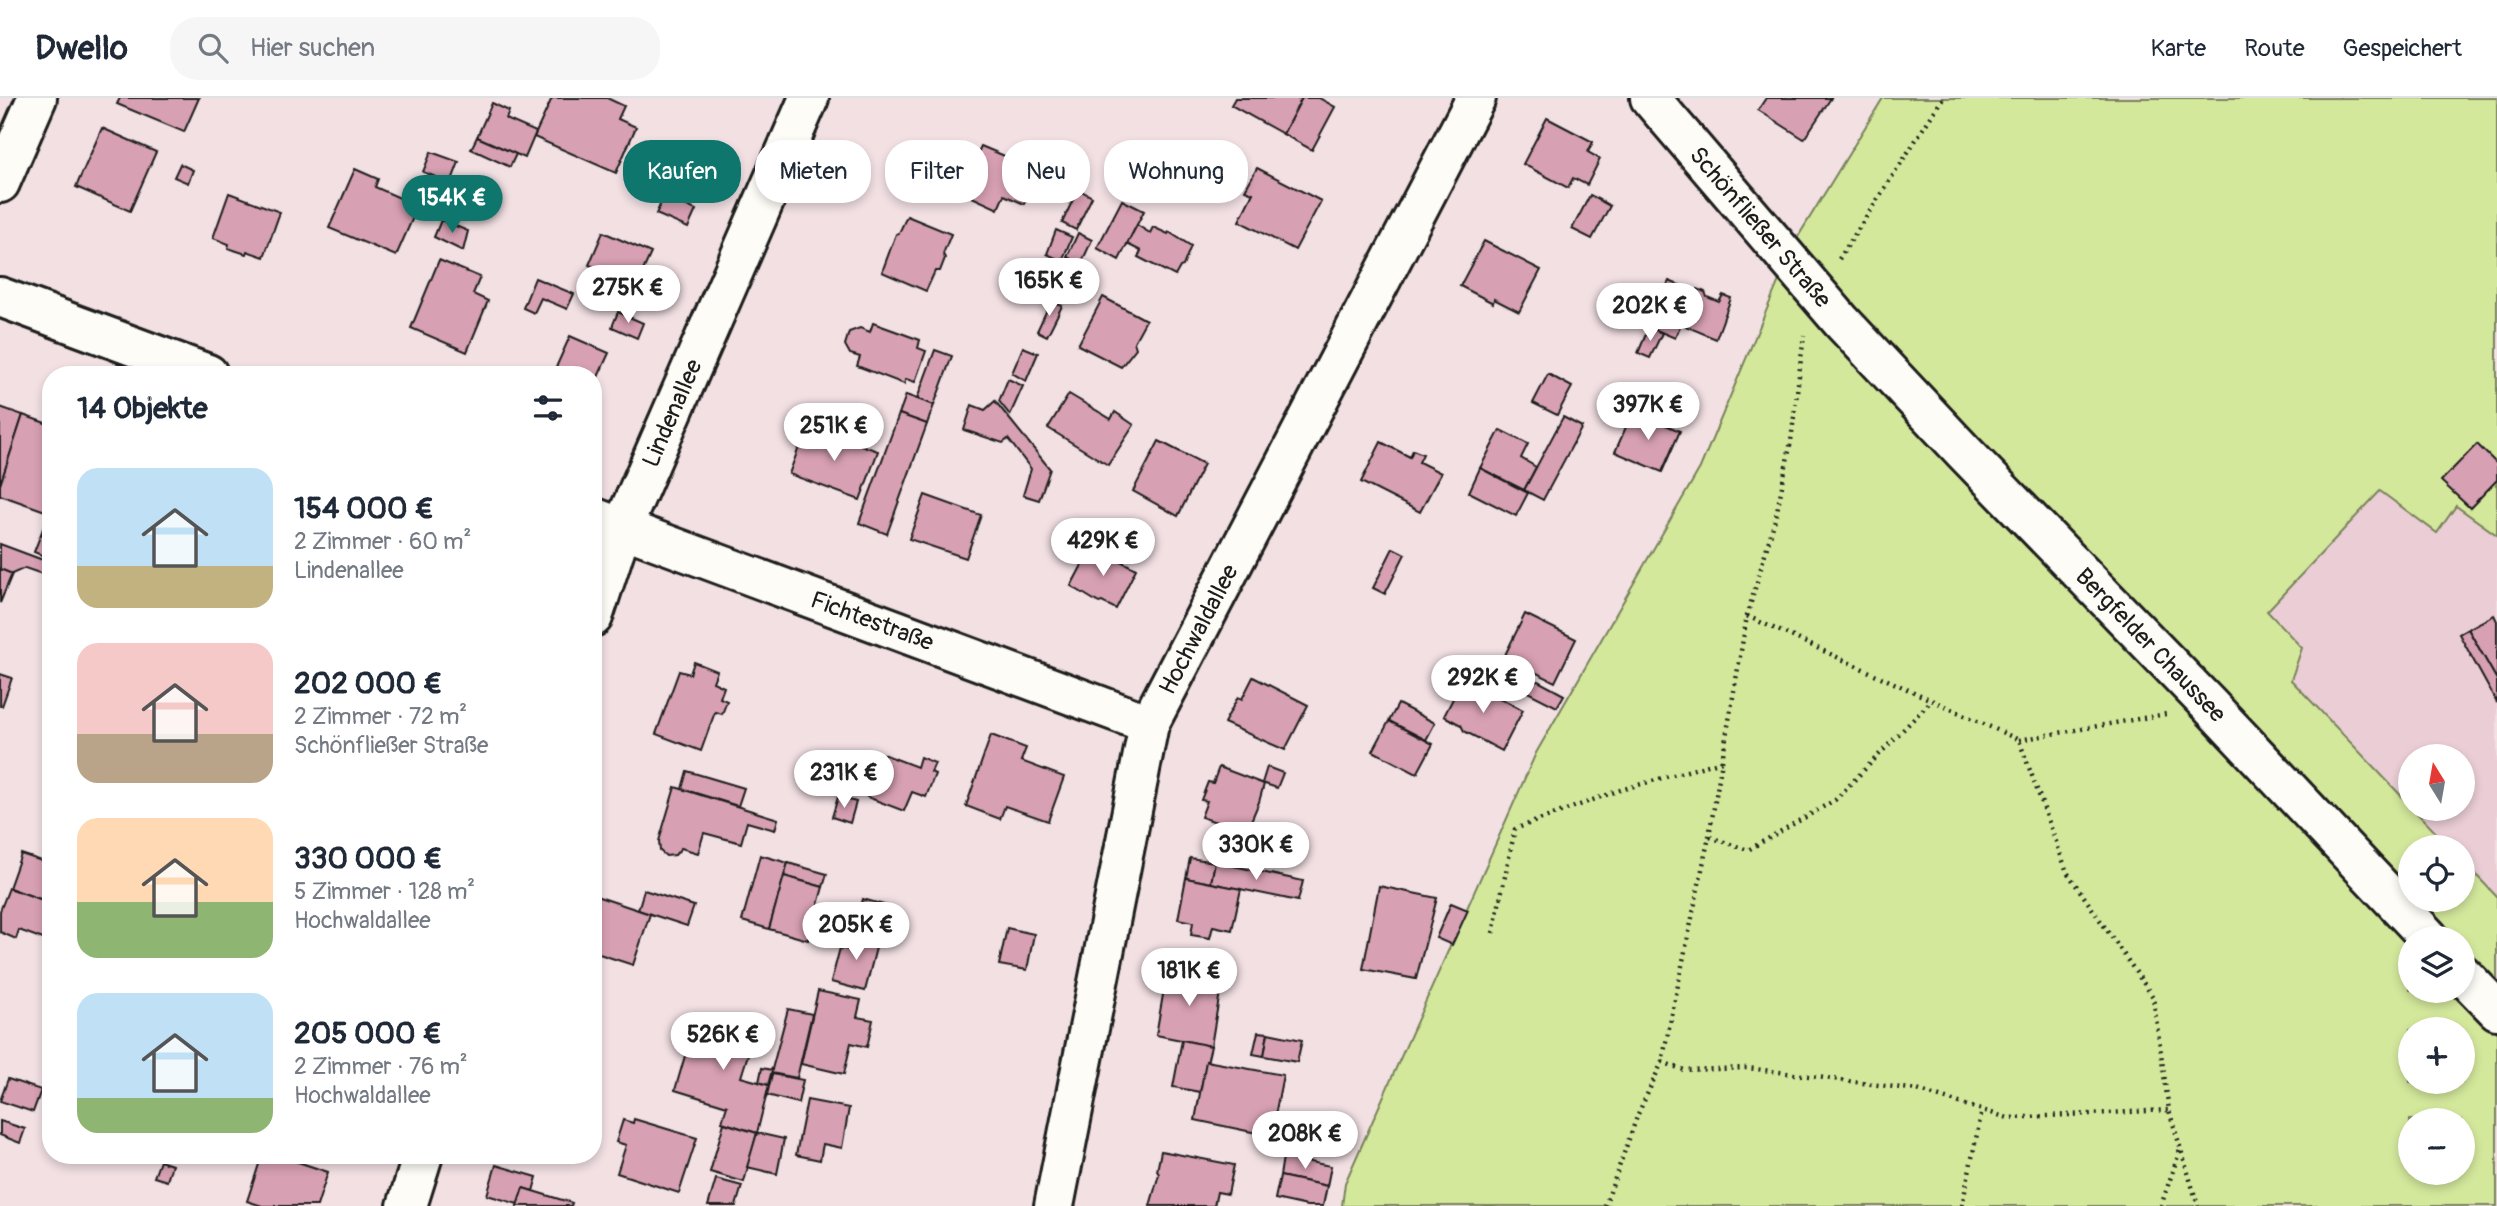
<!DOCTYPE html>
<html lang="de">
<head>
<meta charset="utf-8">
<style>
  :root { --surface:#fff; --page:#f6f6f7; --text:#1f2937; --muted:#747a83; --line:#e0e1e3; --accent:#0f766e }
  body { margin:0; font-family:Pangolin,sans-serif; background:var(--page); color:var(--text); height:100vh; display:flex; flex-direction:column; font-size:26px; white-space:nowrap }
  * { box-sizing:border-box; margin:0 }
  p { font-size:23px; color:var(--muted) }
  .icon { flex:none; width:38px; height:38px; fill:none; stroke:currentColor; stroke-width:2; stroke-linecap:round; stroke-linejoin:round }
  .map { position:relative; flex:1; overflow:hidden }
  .drawer { position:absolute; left:42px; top:268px; width:560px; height:798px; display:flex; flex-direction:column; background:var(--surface); border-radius:28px; box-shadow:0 4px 10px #0003 }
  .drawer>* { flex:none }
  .guide { position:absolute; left:623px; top:42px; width:665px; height:63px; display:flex; gap:14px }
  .needle { width:46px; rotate:349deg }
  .tools { position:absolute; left:2398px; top:646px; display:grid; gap:14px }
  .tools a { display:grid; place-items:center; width:77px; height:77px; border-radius:50%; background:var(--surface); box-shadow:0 4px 10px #0003; font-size:35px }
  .price { position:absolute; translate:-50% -60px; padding:0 16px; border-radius:24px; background:#fff; color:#222; font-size:23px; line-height:46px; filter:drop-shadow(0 2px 4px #0008) }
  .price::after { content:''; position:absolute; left:50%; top:42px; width:21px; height:16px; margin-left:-10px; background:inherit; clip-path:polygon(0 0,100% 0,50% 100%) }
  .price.on { background:var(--accent); color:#fff }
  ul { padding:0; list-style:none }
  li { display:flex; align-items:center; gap:21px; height:175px; padding:0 35px }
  li span { display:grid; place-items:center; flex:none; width:196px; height:140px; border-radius:21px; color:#555 }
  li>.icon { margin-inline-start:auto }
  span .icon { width:84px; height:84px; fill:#fffc; stroke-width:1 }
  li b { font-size:30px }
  h2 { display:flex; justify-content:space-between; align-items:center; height:84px; padding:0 35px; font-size:30px }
  .pill { padding:0 24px; border-radius:28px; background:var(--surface); box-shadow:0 4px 10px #0003; font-size:24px; line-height:63px }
  .pill.on { background:var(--accent); color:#fff }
  header { display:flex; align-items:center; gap:42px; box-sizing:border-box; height:98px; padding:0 35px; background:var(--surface); border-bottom:2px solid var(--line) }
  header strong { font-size:33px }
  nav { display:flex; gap:38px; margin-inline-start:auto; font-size:24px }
  .search { width:490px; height:63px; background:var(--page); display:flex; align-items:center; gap:18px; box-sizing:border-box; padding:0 24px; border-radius:28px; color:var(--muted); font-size:26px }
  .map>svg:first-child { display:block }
  .built { fill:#eacdd5 }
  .green { fill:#d4e89c; stroke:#78825c; stroke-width:2; fill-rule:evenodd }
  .building { fill:#d7a0b3; stroke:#1c1c1c; stroke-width:2 }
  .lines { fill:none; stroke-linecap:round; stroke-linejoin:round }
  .minor-casing { stroke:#1c1c1c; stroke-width:44 }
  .primary-casing { stroke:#1c1c1c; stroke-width:44 }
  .path { stroke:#1c1c1c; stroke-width:4.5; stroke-dasharray:2 5; stroke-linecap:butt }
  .minor { stroke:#fdfcf7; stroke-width:38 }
  .primary { stroke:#fdfcf7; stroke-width:38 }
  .labels { text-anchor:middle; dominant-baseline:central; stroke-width:5; stroke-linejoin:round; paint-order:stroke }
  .street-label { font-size:24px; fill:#1c1c1c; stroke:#fdfcf7 }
</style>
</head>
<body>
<header>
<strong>Dwello</strong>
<div class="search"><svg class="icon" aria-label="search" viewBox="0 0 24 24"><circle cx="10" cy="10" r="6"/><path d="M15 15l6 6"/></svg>Hier suchen</div>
<nav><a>Karte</a><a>Route</a><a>Gespeichert</a></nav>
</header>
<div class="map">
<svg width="2497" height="1108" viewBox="0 0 2497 1108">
  <rect width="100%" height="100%" fill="#f2e0e3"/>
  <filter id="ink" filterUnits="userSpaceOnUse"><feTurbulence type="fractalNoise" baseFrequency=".0143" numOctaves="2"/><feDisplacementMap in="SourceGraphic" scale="14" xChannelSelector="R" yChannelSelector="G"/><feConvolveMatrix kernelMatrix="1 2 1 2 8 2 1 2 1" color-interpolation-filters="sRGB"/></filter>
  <g filter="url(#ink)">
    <path class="built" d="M2380,393L2436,434L2456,408L2497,437V799L2462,762V749H2450L2413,711L2462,710V658H2410V707L2291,582L2267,513Z"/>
    <path class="green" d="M1883,0H2497V437L2456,408L2437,435L2380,393L2267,513L2302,550L2291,582L2410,707V710L2413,711L2450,749H2410V802H2462V762L2497,799V1108H1342L1345,1085L1536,655L1700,370L1796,142ZM2410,840H2462V892H2410ZM2410,931H2462V984H2410ZM2410,1022H2462V1074H2410Z"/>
    <g class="building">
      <path d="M120,0H199L184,34L117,6Z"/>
      <path d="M552,0H607L624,8L618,21L636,29L616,75L534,39Z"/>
      <path d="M1235,0H1302L1283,36L1231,7Z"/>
      <path d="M1302,0H1319L1335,9L1312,52L1283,36Z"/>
      <path d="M1766,0H1831L1804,41L1758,12Z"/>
      <path d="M492,5L509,13L506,21L536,34L525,60L477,39Z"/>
      <path d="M1547,20L1593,44L1588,54L1600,61L1587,87L1573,80L1568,90L1523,66Z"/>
      <path d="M102,30L156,54L130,113L76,89Z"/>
      <path d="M477,39L516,56L510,69L471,51Z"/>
      <path d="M981,48L1019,64L1013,77L1033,86L1024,106L1004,97L998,111L961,94L967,82L955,76L963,56L975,61Z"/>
      <path d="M431,54L459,64L451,85L423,74Z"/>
      <path d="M180,66L193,72L188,85L174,79Z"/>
      <path d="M1257,70L1321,103L1295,152L1239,123L1253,95L1245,92Z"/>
      <path d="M355,71L378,81L375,89L418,108L396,158L329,130Z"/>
      <path d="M1078,91L1092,99L1076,132L1062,125Z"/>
      <path d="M229,95L280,114L264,159L247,153L246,156L228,150L229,146L213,140Z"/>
      <path d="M1590,97L1610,108L1592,141L1572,131Z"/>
      <path d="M664,98L696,112L688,130L656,116Z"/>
      <path d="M1122,102L1144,113L1119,162L1097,150Z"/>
      <path d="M907,118L951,136L943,156L945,160L940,173H935L926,193L882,174L896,136L899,135Z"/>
      <path d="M441,122L468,133L463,153L434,139Z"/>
      <path d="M1137,127L1150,135L1153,129L1168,136L1169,134L1191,148L1183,168L1180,169L1175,178L1138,159L1141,153L1127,146Z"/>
      <path d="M1056,132L1072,139L1062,163L1047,156Z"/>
      <path d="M603,134L651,155L637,186H635L630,197L609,188L614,176L589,167Z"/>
      <path d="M1078,135L1092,142L1081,166L1067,159Z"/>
      <path d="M1484,143L1541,172L1519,214L1494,201L1493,205L1460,188Z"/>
      <path d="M439,162L480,179L473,196L488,203L467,254L411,230Z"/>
      <path d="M535,180L574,196L567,211L541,200L534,215L523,210Z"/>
      <path d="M1669,183L1694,193L1698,191L1705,194L1707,199L1719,204L1723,197L1731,200L1716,241L1681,226L1675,240L1649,229Z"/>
      <path d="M1641,186L1659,193L1648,219L1630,211Z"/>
      <path d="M1103,199L1146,222L1134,244L1136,250L1121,269L1078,247Z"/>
      <path d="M1051,203L1062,208L1047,238L1037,233Z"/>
      <path d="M618,214L643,225L637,240L612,229Z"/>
      <path d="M873,225L920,242L918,250L926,253L915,284L906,281L904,286L857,268L860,259L850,256L845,247L849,234L860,230L870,234Z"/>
      <path d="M1649,229L1662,235L1650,260L1638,255Z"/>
      <path d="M570,238L609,255L593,290V276H553Z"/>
      <path d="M1023,249L1038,255L1026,283L1012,275Z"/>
      <path d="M935,252L952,258L934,307L917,301Z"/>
      <path d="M1548,276L1572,289L1557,317L1533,305Z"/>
      <path d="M1008,281L1023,288L1010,317L999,303Z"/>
      <path d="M1069,296L1111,321L1115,314L1134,327L1108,367L1048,330Z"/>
      <path d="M906,297L934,307L927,326L899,316Z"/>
      <path d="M995,303L1050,371L1039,402L1023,397L1031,371L1008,341L1003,345L964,332L972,307L985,312Z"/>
      <path d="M0,309L23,317L0,387Z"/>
      <path d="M1633,313L1680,333L1662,374L1615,354Z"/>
      <path d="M899,316L927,326L887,436L859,425Z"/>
      <path d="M23,317L51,327V415L0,397V387Z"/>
      <path d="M1563,319L1582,329L1543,402L1524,392Z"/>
      <path d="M807,328L878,353L860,402L789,376Z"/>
      <path d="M1500,332L1528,346L1521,360L1536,369L1524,392L1480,370Z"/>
      <path d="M1159,343L1204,366L1178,418L1133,393Z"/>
      <path d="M1381,344L1410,359L1413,352L1423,356L1419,364L1441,375L1420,414L1361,384Z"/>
      <path d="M2477,346L2497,366V382L2470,410L2441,383Z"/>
      <path d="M1480,370L1528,395L1516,418L1469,394Z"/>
      <path d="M925,397L981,417L966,460L909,441Z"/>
      <path d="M49,414L51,415V439L41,436Z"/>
      <path d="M41,436L51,439V461L34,454Z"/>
      <path d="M0,446L51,465V479L25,470L12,476L0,471Z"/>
      <path d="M1092,448L1136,471L1116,511L1102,504L1099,505L1071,488Z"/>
      <path d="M1393,450L1405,456L1385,496L1373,490Z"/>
      <path d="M0,471L12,476L0,505Z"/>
      <path d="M1525,516L1576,541L1555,584L1504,559Z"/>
      <path d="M2494,517L2497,523V582L2468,531Z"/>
      <path d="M2468,531L2497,582V605L2459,536Z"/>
      <path d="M694,564L717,573L713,584L724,589L720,600L727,603L722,616L715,614L701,653L656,636L679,573L690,576Z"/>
      <path d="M1501,568L1531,584L1538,583L1564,597L1557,609L1496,578Z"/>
      <path d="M0,576L12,580L2,608H0Z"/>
      <path d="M1253,579L1308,607L1285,652L1224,625L1238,599L1242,601Z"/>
      <path d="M1463,581L1523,612L1502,653L1464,633L1461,627L1444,618Z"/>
      <path d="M1398,606L1435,625L1426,642L1389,623Z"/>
      <path d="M1389,623L1433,646L1417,676L1373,653Z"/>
      <path d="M991,637L1026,650L1021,663L1064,679L1048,723L1005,708L1000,721L966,708Z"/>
      <path d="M883,656L917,669L920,659L935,665L931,674L935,676L926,699L912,694L904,713L867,699Z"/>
      <path d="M1219,669L1264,686L1259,704L1244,740L1217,731L1219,725L1201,719L1207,703L1201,702L1208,684L1213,685Z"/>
      <path d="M1267,669L1283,675L1277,690L1262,685Z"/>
      <path d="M687,673L744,690L738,708L682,691Z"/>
      <path d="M675,689L778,721L775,732L747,724L741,745L704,735L698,755L681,750L675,757L666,758L660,753L659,743Z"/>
      <path d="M838,699L856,704L850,725L832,719Z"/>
      <path d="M21,756L51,766V805L9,790Z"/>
      <path d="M760,757L788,765L769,831L742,823Z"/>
      <path d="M1190,760L1215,764L1211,785L1186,780Z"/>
      <path d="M1215,764L1303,783L1298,803L1211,785Z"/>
      <path d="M788,765L827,776L823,789L784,778Z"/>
      <path d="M784,778L823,789L808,842L769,831Z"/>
      <path d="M1186,780L1241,791L1232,832L1213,828L1210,840L1191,837L1193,824L1178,821Z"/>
      <path d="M1379,788L1437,800L1416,881L1363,871Z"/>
      <path d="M9,790L51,805V844L19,832L16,841L0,834V813Z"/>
      <path d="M644,792L694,808L687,828L638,812Z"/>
      <path d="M593,797L650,816L633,867L593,854Z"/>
      <path d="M863,801L887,808L879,838L854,833Z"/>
      <path d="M1451,805L1468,812L1452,847L1436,840Z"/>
      <path d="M1007,830L1034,836L1027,872L999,867Z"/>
      <path d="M854,833L879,838L865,893L831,884L840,850L849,852Z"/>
      <path d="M1173,854L1228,864L1224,883L1169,874Z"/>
      <path d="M1167,874L1222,882L1211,948L1156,937Z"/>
      <path d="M818,893L861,902L857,919L873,922L867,949L851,945L844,976L801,966Z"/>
      <path d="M788,911L812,916L797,980L771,975Z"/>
      <path d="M697,917L755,934L741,979L769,987L757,1035L722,1024L727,1008L675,992Z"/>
      <path d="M1258,934L1268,935L1264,958L1253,956Z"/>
      <path d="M1268,935L1302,942L1297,964L1264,958Z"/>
      <path d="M1182,942L1211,948L1200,994L1173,989Z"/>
      <path d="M1206,963L1283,977L1271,1038L1195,1022Z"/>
      <path d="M762,970L772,972L768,987L759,984Z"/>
      <path d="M772,976L803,982L798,1005L767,997Z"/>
      <path d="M8,981L41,992L33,1014L0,1003Z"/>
      <path d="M807,1002L849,1010L842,1050L823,1046L820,1062L796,1057Z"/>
      <path d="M634,1021L697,1040L679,1095L617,1075L626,1047L616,1044L623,1022L633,1025Z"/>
      <path d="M0,1023L25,1031L20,1045L0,1037Z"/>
      <path d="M724,1025L757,1035L744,1084L710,1074Z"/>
      <path d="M757,1035L784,1041L777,1076L747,1069Z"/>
      <path d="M1161,1053L1234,1067L1228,1096L1217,1094L1214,1108H1150L1159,1076L1157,1073Z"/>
      <path d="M262,1057H277L328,1074L317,1108H262L247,1103Z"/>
      <path d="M1283,1059L1331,1068L1327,1088L1280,1078Z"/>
      <path d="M160,1063L172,1067L167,1083L154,1079Z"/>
      <path d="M496,1067L537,1079L533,1093L523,1090L518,1106L487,1097Z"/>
      <path d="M1280,1078L1327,1088L1323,1108H1307L1275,1101Z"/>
      <path d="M716,1081L742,1088L736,1108H708Z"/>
      <path d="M523,1090L572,1105L571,1108H517Z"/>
    </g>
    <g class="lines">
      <g class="minor-casing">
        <g id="minor">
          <path d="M0,85L37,0"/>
          <path d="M0,199L208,276"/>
          <path id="s1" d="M593,419L1149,626"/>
          <path id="s2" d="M593,519L622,430L809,0"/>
          <path d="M407,1108L423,1057"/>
          <path id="s3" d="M1054,1108L1149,626L1476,0"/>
        </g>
      </g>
      <g class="primary-casing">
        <g id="primary">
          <path id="s4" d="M1650,0L1841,223L1963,353L2211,609L2429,840"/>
          <path d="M2462,876L2497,912"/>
        </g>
      </g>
      <g class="path">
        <path d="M1839,161L1943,0"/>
        <path d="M1747,518L2019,642L2067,774L2153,899L2169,1012L2198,1108"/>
        <path d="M2019,642L2166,616"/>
        <path d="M1710,739L1748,752L1835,702L1931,603"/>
        <path d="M1493,835L1515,731L1617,693L1722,663"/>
        <path d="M1662,964L1684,972L1748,970L1917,992L2008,1020L2169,1012"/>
        <path d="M1605,1108L1638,1016L1662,964L1709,738L1747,518L1776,418L1791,343L1804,237"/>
        <path d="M1962,1108L1982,1012"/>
        <path d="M2161,1108L2180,1052"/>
      </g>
      <use href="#minor" class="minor"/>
      <use href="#primary" class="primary"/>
    </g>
  </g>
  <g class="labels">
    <g class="street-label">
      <text stroke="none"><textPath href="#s4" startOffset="170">Schönfließer Straße</textPath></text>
      <text stroke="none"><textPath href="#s2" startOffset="219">Lindenallee</textPath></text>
      <text stroke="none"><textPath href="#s1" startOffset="298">Fichtestraße</textPath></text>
      <text stroke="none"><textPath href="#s3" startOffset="598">Hochwaldallee</textPath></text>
      <text stroke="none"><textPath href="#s4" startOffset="742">Bergfelder Chaussee</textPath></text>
    </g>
  </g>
</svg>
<div class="tools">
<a><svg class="needle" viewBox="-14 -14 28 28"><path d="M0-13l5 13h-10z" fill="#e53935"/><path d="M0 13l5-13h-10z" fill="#747a83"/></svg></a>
<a><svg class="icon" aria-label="locate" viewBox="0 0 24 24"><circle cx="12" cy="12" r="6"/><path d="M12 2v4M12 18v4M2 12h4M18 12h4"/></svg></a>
<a><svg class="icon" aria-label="layers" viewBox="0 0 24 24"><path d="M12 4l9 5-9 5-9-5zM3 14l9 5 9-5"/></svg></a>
<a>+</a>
<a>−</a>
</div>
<b class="price on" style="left:452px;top:137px">154K €</b>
<b class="price" style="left:1049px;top:220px">165K €</b>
<b class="price" style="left:628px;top:227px">275K €</b>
<b class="price" style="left:1650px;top:245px">202K €</b>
<b class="price" style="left:1648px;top:344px">397K €</b>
<b class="price" style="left:834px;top:365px">251K €</b>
<b class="price" style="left:1103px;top:480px">429K €</b>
<b class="price" style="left:1483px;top:617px">292K €</b>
<b class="price" style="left:844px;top:712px">231K €</b>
<b class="price" style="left:1256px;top:784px">330K €</b>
<b class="price" style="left:856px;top:864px">205K €</b>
<b class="price" style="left:1189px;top:910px">181K €</b>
<b class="price" style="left:723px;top:974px">526K €</b>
<b class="price" style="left:1305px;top:1073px">208K €</b>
<div class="guide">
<a class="pill on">Kaufen</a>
<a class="pill">Mieten</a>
<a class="pill">Filter</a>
<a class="pill">Neu</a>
<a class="pill">Wohnung</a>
</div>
<section class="drawer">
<h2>14 Objekte<svg class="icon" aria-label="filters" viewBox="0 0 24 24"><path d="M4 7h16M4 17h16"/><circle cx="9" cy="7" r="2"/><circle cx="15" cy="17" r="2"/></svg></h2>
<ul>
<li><span style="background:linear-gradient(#bfe0f5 70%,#c2b280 0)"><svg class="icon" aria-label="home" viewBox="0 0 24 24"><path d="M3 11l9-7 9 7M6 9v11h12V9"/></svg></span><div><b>154 000 €</b><p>2 Zimmer · 60 m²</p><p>Lindenallee</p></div></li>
<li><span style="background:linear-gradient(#f6c9c9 65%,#b9a48a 0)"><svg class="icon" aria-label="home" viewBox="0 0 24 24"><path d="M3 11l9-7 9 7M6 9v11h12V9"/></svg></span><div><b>202 000 €</b><p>2 Zimmer · 72 m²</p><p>Schönfließer Straße</p></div></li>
<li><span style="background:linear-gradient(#ffd9b3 60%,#8fb573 0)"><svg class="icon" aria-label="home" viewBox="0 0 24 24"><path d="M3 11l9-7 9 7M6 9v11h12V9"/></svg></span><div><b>330 000 €</b><p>5 Zimmer · 128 m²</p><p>Hochwaldallee</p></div></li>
<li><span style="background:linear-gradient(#bfe0f5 75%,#8fb573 0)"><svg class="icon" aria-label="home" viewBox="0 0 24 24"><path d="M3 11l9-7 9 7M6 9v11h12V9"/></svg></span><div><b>205 000 €</b><p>2 Zimmer · 76 m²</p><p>Hochwaldallee</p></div></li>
</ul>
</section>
</div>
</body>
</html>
